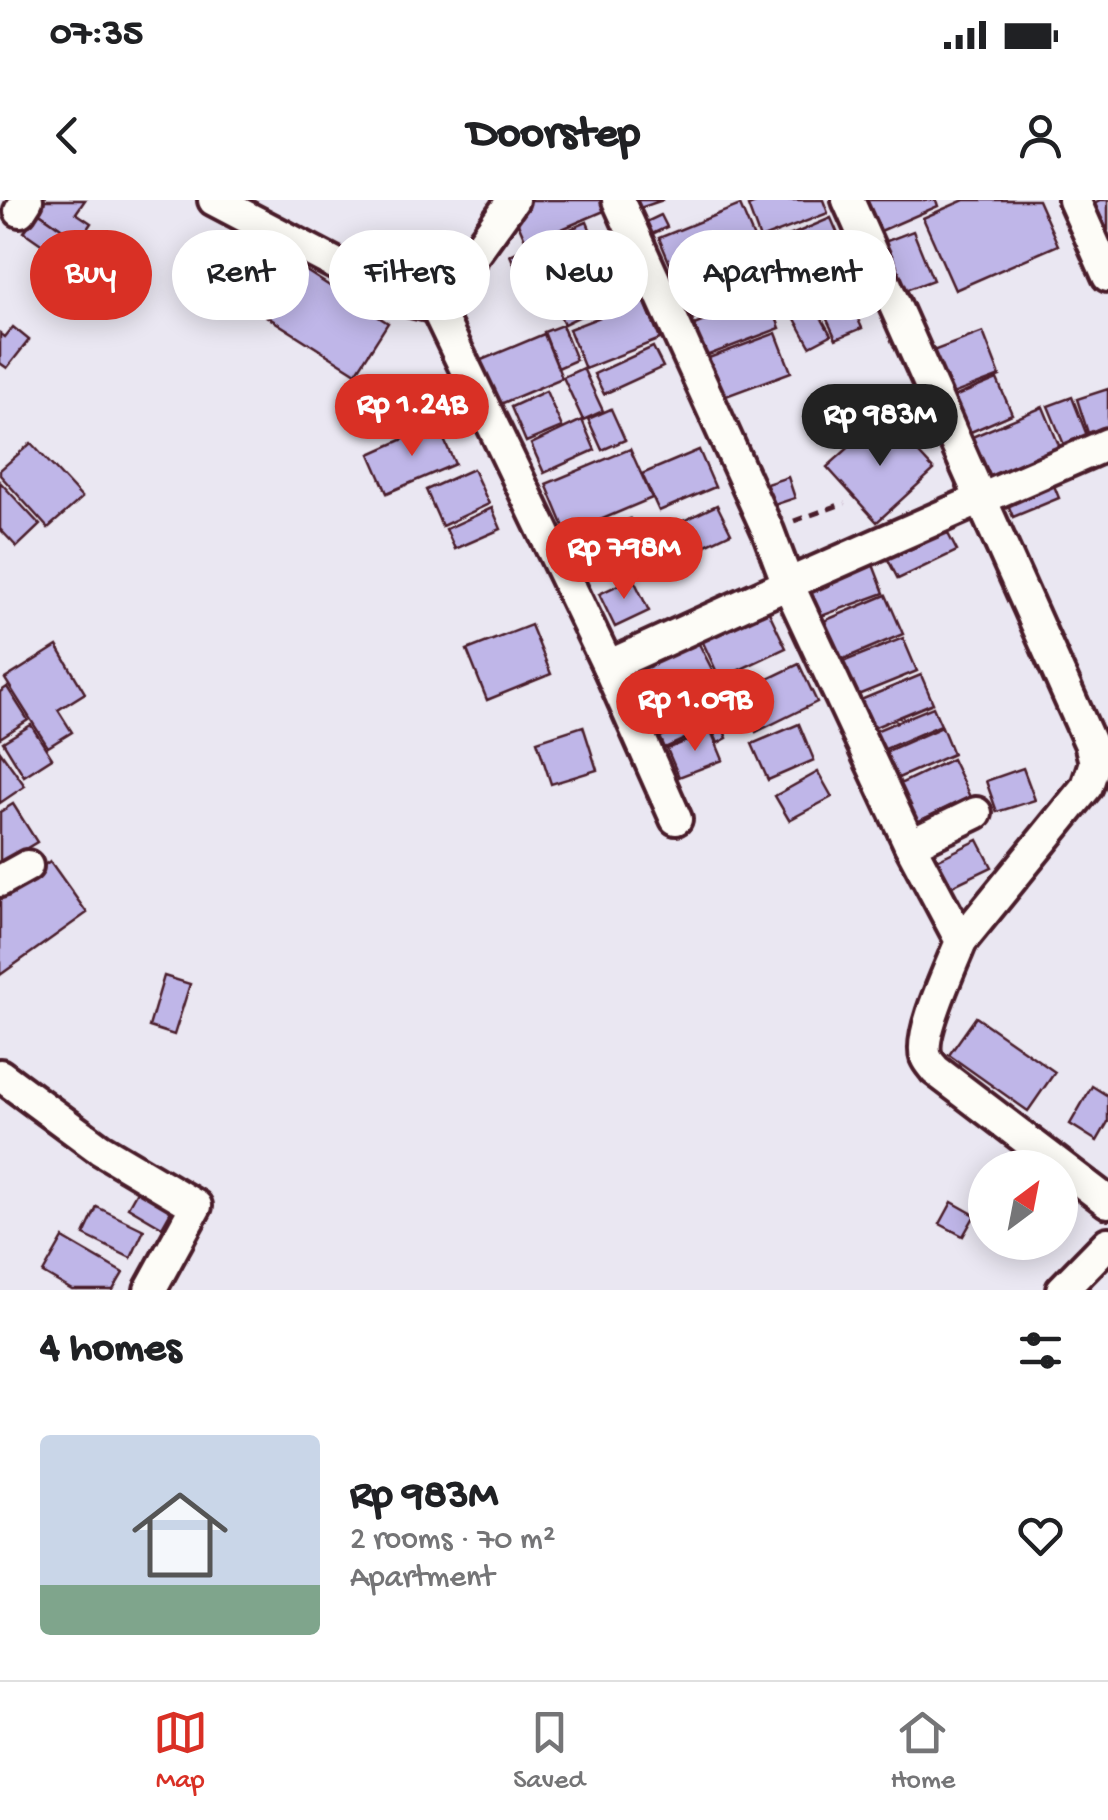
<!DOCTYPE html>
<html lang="en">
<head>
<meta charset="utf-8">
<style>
  :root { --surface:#fff; --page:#f6f6f6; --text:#202124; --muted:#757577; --line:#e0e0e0; --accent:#d93025 }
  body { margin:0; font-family:"Gochi Hand",sans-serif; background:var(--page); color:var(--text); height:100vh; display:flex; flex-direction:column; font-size:38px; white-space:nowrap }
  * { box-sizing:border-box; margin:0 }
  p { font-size:32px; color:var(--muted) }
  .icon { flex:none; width:55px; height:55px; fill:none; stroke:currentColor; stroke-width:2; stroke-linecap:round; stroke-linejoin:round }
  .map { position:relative; height:1090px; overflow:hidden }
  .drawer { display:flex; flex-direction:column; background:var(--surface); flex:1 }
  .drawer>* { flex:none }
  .top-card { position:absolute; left:30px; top:30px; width:1050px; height:90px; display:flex; gap:20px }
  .needle { width:65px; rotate:32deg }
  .fabs { position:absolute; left:968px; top:950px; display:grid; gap:20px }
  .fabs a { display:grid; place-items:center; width:110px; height:110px; border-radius:50%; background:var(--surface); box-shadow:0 5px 25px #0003; font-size:50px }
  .price { position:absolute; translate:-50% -85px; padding:0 22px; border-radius:35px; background:var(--accent); color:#fff; font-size:32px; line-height:65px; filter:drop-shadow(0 2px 5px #0008) }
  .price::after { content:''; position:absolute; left:50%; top:60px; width:30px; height:22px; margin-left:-15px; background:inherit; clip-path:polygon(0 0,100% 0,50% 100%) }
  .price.selected { background:#222; color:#fff }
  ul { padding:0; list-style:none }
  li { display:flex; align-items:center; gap:30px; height:250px; padding:0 40px }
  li+li { border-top:2px solid var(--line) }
  li span { display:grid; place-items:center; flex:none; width:280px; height:200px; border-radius:10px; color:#555 }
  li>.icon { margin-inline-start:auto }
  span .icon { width:120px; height:120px; fill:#fffc; stroke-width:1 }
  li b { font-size:42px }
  h2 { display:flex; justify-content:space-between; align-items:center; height:120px; padding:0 40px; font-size:42px }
  .tag { padding:0 35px; border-radius:45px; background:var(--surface); box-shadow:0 5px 25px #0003; font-size:35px; line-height:90px }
  .tag.selected { background:var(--accent); color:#fff }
  .status { display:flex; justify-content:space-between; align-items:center; height:70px; padding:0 50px; background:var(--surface); direction:ltr }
  .status svg { height:28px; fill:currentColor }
  header { display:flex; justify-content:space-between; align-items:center; height:130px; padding:0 40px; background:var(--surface); font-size:45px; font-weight:700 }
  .tabs { display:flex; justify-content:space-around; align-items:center; height:140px; border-top:2px solid var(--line); background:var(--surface); font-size:28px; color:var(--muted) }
  .tabs a { display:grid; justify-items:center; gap:5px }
  .tabs .selected { color:var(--accent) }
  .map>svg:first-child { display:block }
  .building { fill:#bfb6e8; stroke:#4a1f2b; stroke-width:2.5 }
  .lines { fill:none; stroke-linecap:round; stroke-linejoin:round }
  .street-casing { stroke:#4a1f2b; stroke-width:38 }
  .path { stroke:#4a1f2b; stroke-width:5; stroke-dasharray:10 8; stroke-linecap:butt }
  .street { stroke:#fdfcf7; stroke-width:30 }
</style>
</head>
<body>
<div class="status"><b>07:35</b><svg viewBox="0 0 49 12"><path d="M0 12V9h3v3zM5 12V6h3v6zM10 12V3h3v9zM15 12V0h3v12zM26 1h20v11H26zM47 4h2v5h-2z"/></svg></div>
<header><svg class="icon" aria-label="back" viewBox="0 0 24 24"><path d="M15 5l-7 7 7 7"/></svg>Doorstep<svg class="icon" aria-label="person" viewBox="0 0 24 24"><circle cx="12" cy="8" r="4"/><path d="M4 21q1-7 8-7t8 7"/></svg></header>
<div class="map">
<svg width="1108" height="1090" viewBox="0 0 1108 1090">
  <rect width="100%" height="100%" fill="#eae7f2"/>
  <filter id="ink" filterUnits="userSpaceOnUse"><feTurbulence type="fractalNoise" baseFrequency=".01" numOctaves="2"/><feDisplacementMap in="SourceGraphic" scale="20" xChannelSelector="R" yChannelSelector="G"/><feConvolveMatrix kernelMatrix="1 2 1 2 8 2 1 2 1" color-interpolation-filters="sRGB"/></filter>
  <g filter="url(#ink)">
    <g class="building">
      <path d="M40,0H85L76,13L91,23L79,41L34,9Z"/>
      <path d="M528,0H607L611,8L527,44L511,7Z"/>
      <path d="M634,0H663L637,9Z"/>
      <path d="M763,0H823L828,13L760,39L748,6Z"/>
      <path d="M866,0H936L938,6L876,33L862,2Z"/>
      <path d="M964,0H1038L1058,45L955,90L923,18Z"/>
      <path d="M1100,0H1108V31L1094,3Z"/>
      <path d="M740,5L756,43L675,76L659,38Z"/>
      <path d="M38,12L71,35L57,55L24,32Z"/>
      <path d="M661,15L667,27L650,35L644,23Z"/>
      <path d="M831,18L847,55L767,89L751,52Z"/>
      <path d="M587,22L605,65L528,97L510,55Z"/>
      <path d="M913,31L933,80L898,93L879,44Z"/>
      <path d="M71,41L94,54L70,93L48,80Z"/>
      <path d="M750,52L766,90L691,120L675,82Z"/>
      <path d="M284,57L388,123L356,173L252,107Z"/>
      <path d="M606,71L618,98L564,124L551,97Z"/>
      <path d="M768,96L780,128L706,156L694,125Z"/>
      <path d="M644,100L660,139L585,169L569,129Z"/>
      <path d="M851,104L862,128L836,139L825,115Z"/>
      <path d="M814,105L831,135L810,146L794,117Z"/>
      <path d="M562,125L576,160L558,168L544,132Z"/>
      <path d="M13,127L29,140L7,168L0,163V133L5,137Z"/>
      <path d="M983,132L1000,176L942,198L925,154Z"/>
      <path d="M776,133L791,172L713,201L698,162Z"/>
      <path d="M544,134L562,178L498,205L479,161Z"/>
      <path d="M653,147L663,167L604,194L594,174Z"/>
      <path d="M583,168L603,211L583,220L563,177Z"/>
      <path d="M997,179L1012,214L957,238L942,202Z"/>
      <path d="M1108,189V226L1088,233L1077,199Z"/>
      <path d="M546,191L562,227L526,242L511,207Z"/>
      <path d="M364,196L374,219L355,227L345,204Z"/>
      <path d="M1072,197L1088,238L1065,247L1048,206Z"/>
      <path d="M1043,207L1061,250L984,283L965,240Z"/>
      <path d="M611,209L625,240L602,250L588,219Z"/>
      <path d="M884,216L934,270L877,322L827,267Z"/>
      <path d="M582,220L595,250L544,273L531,244Z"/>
      <path d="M437,224L455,264L387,293L370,254Z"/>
      <path d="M31,243L82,298L48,328L0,275V270Z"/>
      <path d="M630,249L652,298L567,334L546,284Z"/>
      <path d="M699,250L715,287L659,311L642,274Z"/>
      <path d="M473,269L489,304L442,326L426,290Z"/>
      <path d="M788,277L795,298L765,308L757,287Z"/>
      <path d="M1051,278L1059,298L1013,317L1005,297Z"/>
      <path d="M0,282L40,325L17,347L0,329Z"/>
      <path d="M717,305L731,333L674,360L660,332Z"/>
      <path d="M492,308L501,329L455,349L446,329Z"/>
      <path d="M630,319L646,353L587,379L572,345Z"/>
      <path d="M943,324L957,351L898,379L884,352Z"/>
      <path d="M872,362L884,393L808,421L796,390Z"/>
      <path d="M633,378L649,411L615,427L599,394Z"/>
      <path d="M886,395L903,434L829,465L812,426Z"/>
      <path d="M766,406L786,448L720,479L700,436Z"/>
      <path d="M531,425L551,474L487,500L467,450Z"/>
      <path d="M903,438L917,471L848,499L835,465Z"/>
      <path d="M697,440L719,483L641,521L620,478Z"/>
      <path d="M57,446L85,493L58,510L72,532L48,547L5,479Z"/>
      <path d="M799,464L817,502L756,532L737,494Z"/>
      <path d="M921,475L933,503L863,532L851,504Z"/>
      <path d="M7,487L28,520L0,538V492Z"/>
      <path d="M933,507L941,525L876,553L868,534Z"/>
      <path d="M716,512L727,538L718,543L711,527L665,548L660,537Z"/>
      <path d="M799,524L814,560L768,580L752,544Z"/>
      <path d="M31,525L52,558L24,576L3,542Z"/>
      <path d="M583,526L597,570L551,584L537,541Z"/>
      <path d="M942,527L953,554L889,582L878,555Z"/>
      <path d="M711,531L723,560L679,577L667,549Z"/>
      <path d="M0,551L25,586L0,603Z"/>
      <path d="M952,559L970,597L905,628L887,590Z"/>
      <path d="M1023,568L1035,600L997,612L986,581Z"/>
      <path d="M818,572L832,597L789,620L775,596Z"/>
      <path d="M13,604L37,642L0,664V612Z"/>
      <path d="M978,640L992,667L950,687L937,660Z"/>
      <path d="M50,661L87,713L0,775V697Z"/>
      <path d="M164,776L190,784L174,835L149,827Z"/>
      <path d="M976,817L1055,872L1028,911L949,855Z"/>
      <path d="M1092,886L1108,896V922L1097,941L1070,924Z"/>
      <path d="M141,984L175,1004L162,1027L128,1007Z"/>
      <path d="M952,1002L975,1015L963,1036L940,1024Z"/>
      <path d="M97,1007L144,1030L131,1058L84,1035Z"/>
      <path d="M63,1038L123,1073L113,1090H72L43,1073Z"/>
    </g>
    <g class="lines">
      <g class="street-casing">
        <g id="street">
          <path d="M214,0L380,87L407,100L436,107L513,0"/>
          <path d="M618,0L768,331L788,384L981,299L848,0"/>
          <path d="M1074,0L1108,76"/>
          <path d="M20,11L27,0"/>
          <path d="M436,107L608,466L676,619"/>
          <path d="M608,466L788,384L910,645L961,741C952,765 918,834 926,857C928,862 932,866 935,870L1108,1002"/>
          <path d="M910,645L976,613"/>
          <path d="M0,681L27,666"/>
          <path d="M961,741L1087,586L1095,562L1090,543L981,299L1108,244"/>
          <path d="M0,875L100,949L196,1006L150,1090"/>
          <path d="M1062,1090L1108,1043"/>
        </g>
      </g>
      <path class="path" d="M794,321L845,303"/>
      <use href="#street" class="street"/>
    </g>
  </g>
</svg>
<div class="fabs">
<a><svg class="needle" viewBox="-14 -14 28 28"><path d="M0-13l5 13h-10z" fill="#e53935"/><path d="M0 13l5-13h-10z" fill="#757577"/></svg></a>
</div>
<b class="price" style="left:412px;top:259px">Rp 1.24B</b>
<b class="price selected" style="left:880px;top:269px">Rp 983M</b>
<b class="price" style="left:624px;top:402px">Rp 798M</b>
<b class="price" style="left:695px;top:554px">Rp 1.09B</b>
<div class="top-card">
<a class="tag selected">Buy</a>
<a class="tag">Rent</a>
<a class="tag">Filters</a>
<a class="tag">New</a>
<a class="tag">Apartment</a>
</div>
</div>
<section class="drawer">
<h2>4 homes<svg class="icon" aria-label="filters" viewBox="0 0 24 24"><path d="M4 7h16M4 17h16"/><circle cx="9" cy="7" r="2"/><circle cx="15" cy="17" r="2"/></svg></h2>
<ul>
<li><span style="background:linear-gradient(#c9d6e8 75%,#7fa58c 0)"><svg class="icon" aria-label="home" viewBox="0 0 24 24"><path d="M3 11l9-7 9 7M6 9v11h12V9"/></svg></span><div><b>Rp 983M</b><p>2 rooms · 70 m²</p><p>Apartment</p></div><svg class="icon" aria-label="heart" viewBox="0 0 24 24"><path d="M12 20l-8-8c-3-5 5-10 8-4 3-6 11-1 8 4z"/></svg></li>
</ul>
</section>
<nav class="tabs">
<a class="selected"><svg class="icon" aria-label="map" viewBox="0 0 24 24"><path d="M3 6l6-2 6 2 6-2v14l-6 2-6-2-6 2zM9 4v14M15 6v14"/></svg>Map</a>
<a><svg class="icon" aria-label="saved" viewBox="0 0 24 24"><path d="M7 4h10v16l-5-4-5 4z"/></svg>Saved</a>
<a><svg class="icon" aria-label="home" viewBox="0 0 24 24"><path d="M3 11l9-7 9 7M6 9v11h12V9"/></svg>Home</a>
</nav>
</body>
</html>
